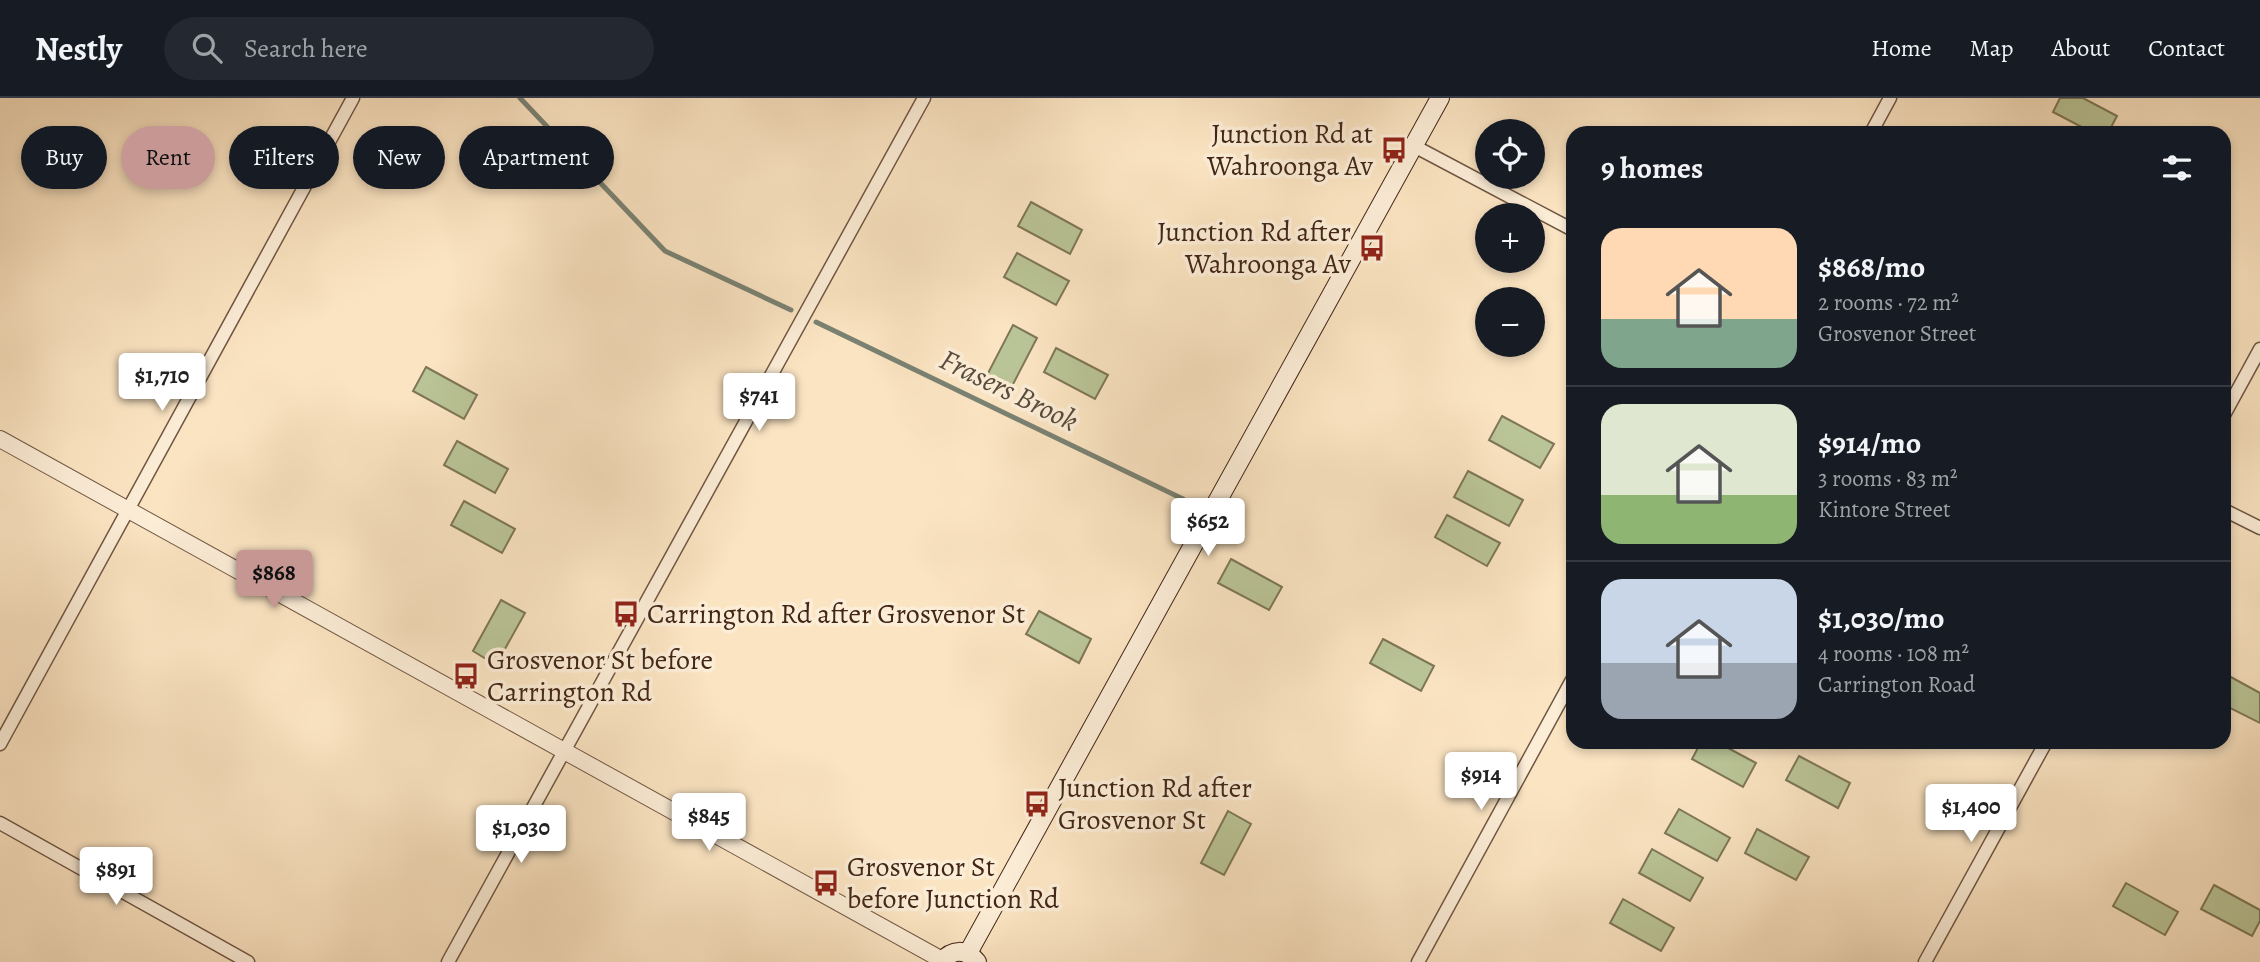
<!DOCTYPE html>
<html lang="en">
<head>
<meta charset="utf-8">
<style>
  :root { --surface:#171b24; --page:#242831; --text:#f1f3f6; --muted:#9ea1a6; --line:#363941; --accent:#c59692 }
  body { margin:0; font-family:Alegreya,serif; background:var(--page); color:var(--text); height:100vh; display:flex; flex-direction:column; font-size:26px; white-space:nowrap }
  * { box-sizing:border-box; margin:0 }
  p { font-size:23px; color:var(--muted) }
  .icon { flex:none; width:38px; height:38px; fill:none; stroke:currentColor; stroke-width:2; stroke-linecap:round; stroke-linejoin:round }
  .map { position:relative; flex:1; overflow:hidden }
  .details { position:absolute; left:1566px; top:28px; width:665px; height:623px; display:flex; flex-direction:column; background:var(--surface); border-radius:21px; box-shadow:0 4px 10px #0003 }
  .details>* { flex:none }
  .top-card { position:absolute; left:21px; top:28px; width:665px; height:63px; display:flex; gap:14px }
  .controls { position:absolute; left:1475px; top:21px; display:grid; gap:14px }
  .controls a { display:grid; place-items:center; width:70px; height:70px; border-radius:50%; background:var(--surface); box-shadow:0 4px 10px #0003; font-size:35px }
  .price { position:absolute; translate:-50% -60px; padding:0 16px; border-radius:7px; background:#fff; color:#222; font-size:23px; line-height:46px; filter:drop-shadow(0 2px 4px #0008) }
  .price::after { content:''; position:absolute; left:50%; top:42px; width:21px; height:16px; margin-left:-10px; background:inherit; clip-path:polygon(0 0,100% 0,50% 100%) }
  .price.active { background:var(--accent); color:#111 }
  ul { padding:0; list-style:none }
  li { display:flex; align-items:center; gap:21px; height:175px; padding:0 35px }
  li+li { border-top:2px solid var(--line) }
  li span { display:grid; place-items:center; flex:none; width:196px; height:140px; border-radius:21px; color:#555 }
  li>.icon { margin-inline-start:auto }
  span .icon { width:84px; height:84px; fill:#fffc; stroke-width:1 }
  li b { font-size:30px }
  h2 { display:flex; justify-content:space-between; align-items:center; height:84px; padding:0 35px; font-size:30px }
  .pill { padding:0 24px; border-radius:32px; background:var(--surface); box-shadow:0 4px 10px #0003; font-size:24px; line-height:63px }
  .pill.active { background:var(--accent); color:#111 }
  header { display:flex; align-items:center; gap:42px; box-sizing:border-box; height:98px; padding:0 35px; background:var(--surface); border-bottom:2px solid var(--line) }
  header strong { font-size:33px }
  nav { display:flex; gap:38px; margin-inline-start:auto; font-size:24px }
  .search { width:490px; height:63px; background:var(--page); display:flex; align-items:center; gap:18px; box-sizing:border-box; padding:0 24px; border-radius:38px; color:var(--muted); font-size:26px }
  .map>svg:first-child { display:block }
  .green { fill:#bac597; stroke:#7e7657; stroke-width:2 }
  .lines { fill:none; stroke-linecap:round; stroke-linejoin:round }
  .stream { stroke:#7a8273; stroke-width:5 }
  .minor-casing { stroke:#705642; stroke-width:15 }
  .tertiary-casing { stroke:#705642; stroke-width:18 }
  .secondary-casing { stroke:#422617; stroke-width:20 }
  .minor { stroke:#fcedd7; stroke-width:12 }
  .tertiary { stroke:#fcedd7; stroke-width:16 }
  .secondary { stroke:#fcedd7; stroke-width:18 }
  .labels { text-anchor:middle; dominant-baseline:central; stroke-width:7; stroke-linejoin:round; paint-order:stroke }
  .poi-label { font-size:28px; fill:#422617; stroke:#fcedd7; text-anchor:start }
  .water-label { font-size:30px; font-style:italic; fill:#594c3d; stroke:#fcedd7 }
</style>
</head>
<body>
<header>
<strong>Nestly</strong>
<div class="search"><svg class="icon" aria-label="search" viewBox="0 0 24 24"><circle cx="10" cy="10" r="6"/><path d="M15 15l6 6"/></svg>Search here</div>
<nav><a>Home</a><a>Map</a><a>About</a><a>Contact</a></nav>
</header>
<div class="map">
<svg width="2260" height="864" viewBox="0 0 2260 864">
  <rect width="100%" height="100%" fill="#fbe4c2"/>
  <filter id="stains"><feTurbulence type="fractalNoise" baseFrequency=".00286" numOctaves="4"/><feColorMatrix values="0 0 0 0 .2 0 0 0 0 .09 0 0 0 0 .02 0 0 0 .5 -.17"/></filter>
  <radialGradient id="worn" r=".72"><stop offset=".6" stop-color="#630" stop-opacity="0"/><stop offset="1" stop-color="#630" stop-opacity=".3"/></radialGradient>
  <g class="green">
    <path d="M2060,0H2083L2117,18L2108,35H2093L2053,14Z"/>
    <path d="M1031,104L1082,132L1070,156L1018,128Z"/>
    <path d="M1017,155L1069,183L1056,207L1004,179Z"/>
    <path d="M1013,227L1037,240L1010,292L986,279Z"/>
    <path d="M1056,250L1108,277L1095,301L1044,274Z"/>
    <path d="M426,269L477,297L464,321L413,293Z"/>
    <path d="M1502,318L1554,346L1540,370L1489,342Z"/>
    <path d="M457,343L508,371L495,395L444,367Z"/>
    <path d="M1468,373L1523,402L1509,428L1454,399Z"/>
    <path d="M464,403L515,431L502,455L451,427Z"/>
    <path d="M1447,417L1500,445L1487,468L1435,439Z"/>
    <path d="M1231,461L1282,489L1269,512L1218,485Z"/>
    <path d="M501,502L525,515L496,567L473,553Z"/>
    <path d="M1039,513L1091,541L1079,565L1026,536Z"/>
    <path d="M1383,541L1434,568L1421,593L1370,565Z"/>
    <path d="M2229,578L2260,595V625L2224,607V588Z"/>
    <path d="M1701,644H1717L1756,665L1743,689L1692,661Z"/>
    <path d="M1799,658L1850,685L1838,710L1786,682Z"/>
    <path d="M1679,711L1730,740L1717,763L1665,735Z"/>
    <path d="M1228,713L1251,726L1224,777L1201,765Z"/>
    <path d="M1757,731L1809,759L1796,782L1745,755Z"/>
    <path d="M1652,751L1703,780L1690,803L1639,775Z"/>
    <path d="M2126,785L2178,814L2165,837L2113,808Z"/>
    <path d="M2214,787L2260,812V823L2252,838L2201,811Z"/>
    <path d="M1623,801L1674,830L1661,853L1610,825Z"/>
  </g>
  <g class="lines">
    <g class="stream">
      <path d="M520,0L665,153L791,212"/>
      <path d="M816,224L1183,401"/>
    </g>
    <g class="minor-casing">
      <g id="minor">
        <path d="M1871,35L1890,0"/>
        <path d="M1414,48L1573,132"/>
        <path d="M2224,317L2260,251"/>
        <path d="M2224,412L2260,430"/>
        <path d="M0,646L353,0"/>
        <path d="M0,725L248,864"/>
        <path d="M448,864L924,0"/>
        <path d="M1418,864L1573,580"/>
        <path d="M1925,864L2046,644"/>
      </g>
    </g>
    <g class="tertiary-casing">
      <path id="tertiary" d="M0,341L942,862"/>
    </g>
    <g class="secondary-casing">
      <g id="secondary">
        <path d="M968,855L1440,0"/>
        <path d="M941,864C952,851 966,850 977,864"/>
      </g>
    </g>
    <use href="#minor" class="minor"/>
    <use href="#tertiary" class="tertiary"/>
    <use href="#secondary" class="secondary"/>
  </g>
  <defs>
    <g id="bus-bare" transform="scale(2.1)"><path d="M-5-6H5V4H4V6H2V4H-2V6H-4V4H-5ZM-3.5-4V0h7V-4ZM-3.5 1.2v1.5H-2V1.2ZM2 1.2v1.5H3.5V1.2Z" fill="#8f2418" stroke="#fcedd7" stroke-width="2.5" paint-order="stroke"/></g>
  </defs>
  <g fill-rule="evenodd">
    <use href="#bus-bare" x="1394" y="52"/>
    <use href="#bus-bare" x="1372" y="150"/>
    <use href="#bus-bare" x="626" y="516"/>
    <use href="#bus-bare" x="466" y="578"/>
    <use href="#bus-bare" x="1037" y="706"/>
    <use href="#bus-bare" x="826" y="785"/>
  </g>
  <g class="labels">
    <g class="poi-label">
      <text x="1373" y="36" text-anchor="end">Junction Rd at<tspan x="1373" dy="32">Wahroonga Av</tspan></text>
      <text x="1351" y="134" text-anchor="end">Junction Rd after<tspan x="1351" dy="32">Wahroonga Av</tspan></text>
      <text x="647" y="516">Carrington Rd after Grosvenor St</text>
      <text x="487" y="562">Grosvenor St before<tspan x="487" dy="32">Carrington Rd</tspan></text>
      <text x="1058" y="690">Junction Rd after<tspan x="1058" dy="32">Grosvenor St</tspan></text>
      <text x="847" y="769">Grosvenor St<tspan x="847" dy="32">before Junction Rd</tspan></text>
    </g>
    <g class="water-label">
      <text transform="translate(1009 292) rotate(26)">Frasers Brook</text>
    </g>
  </g>
  <rect width="100%" height="100%" filter="url(#stains)"/>
  <rect width="100%" height="100%" fill="url(#worn)"/>
</svg>
<div class="controls">
<a><svg class="icon" aria-label="locate" viewBox="0 0 24 24"><circle cx="12" cy="12" r="6"/><path d="M12 2v4M12 18v4M2 12h4M18 12h4"/></svg></a>
<a>+</a>
<a>−</a>
</div>
<b class="price" style="left:162px;top:315px">$1,710</b>
<b class="price" style="left:759px;top:335px">$741</b>
<b class="price" style="left:1208px;top:460px">$652</b>
<b class="price active" style="left:274px;top:512px">$868</b>
<b class="price" style="left:1481px;top:714px">$914</b>
<b class="price" style="left:1971px;top:746px">$1,400</b>
<b class="price" style="left:709px;top:755px">$845</b>
<b class="price" style="left:521px;top:767px">$1,030</b>
<b class="price" style="left:116px;top:809px">$891</b>
<div class="top-card">
<a class="pill">Buy</a>
<a class="pill active">Rent</a>
<a class="pill">Filters</a>
<a class="pill">New</a>
<a class="pill">Apartment</a>
</div>
<section class="details">
<h2>9 homes<svg class="icon" aria-label="filters" viewBox="0 0 24 24"><path d="M4 7h16M4 17h16"/><circle cx="9" cy="7" r="2"/><circle cx="15" cy="17" r="2"/></svg></h2>
<ul>
<li><span style="background:linear-gradient(#ffd9b3 65%,#7fa58c 0)"><svg class="icon" aria-label="home" viewBox="0 0 24 24"><path d="M3 11l9-7 9 7M6 9v11h12V9"/></svg></span><div><b>$868/mo</b><p>2 rooms · 72 m²</p><p>Grosvenor Street</p></div></li>
<li><span style="background:linear-gradient(#dfe7d0 65%,#8fb573 0)"><svg class="icon" aria-label="home" viewBox="0 0 24 24"><path d="M3 11l9-7 9 7M6 9v11h12V9"/></svg></span><div><b>$914/mo</b><p>3 rooms · 83 m²</p><p>Kintore Street</p></div></li>
<li><span style="background:linear-gradient(#c9d6e8 60%,#9aa5b1 0)"><svg class="icon" aria-label="home" viewBox="0 0 24 24"><path d="M3 11l9-7 9 7M6 9v11h12V9"/></svg></span><div><b>$1,030/mo</b><p>4 rooms · 108 m²</p><p>Carrington Road</p></div></li>
</ul>
</section>
</div>
</body>
</html>
